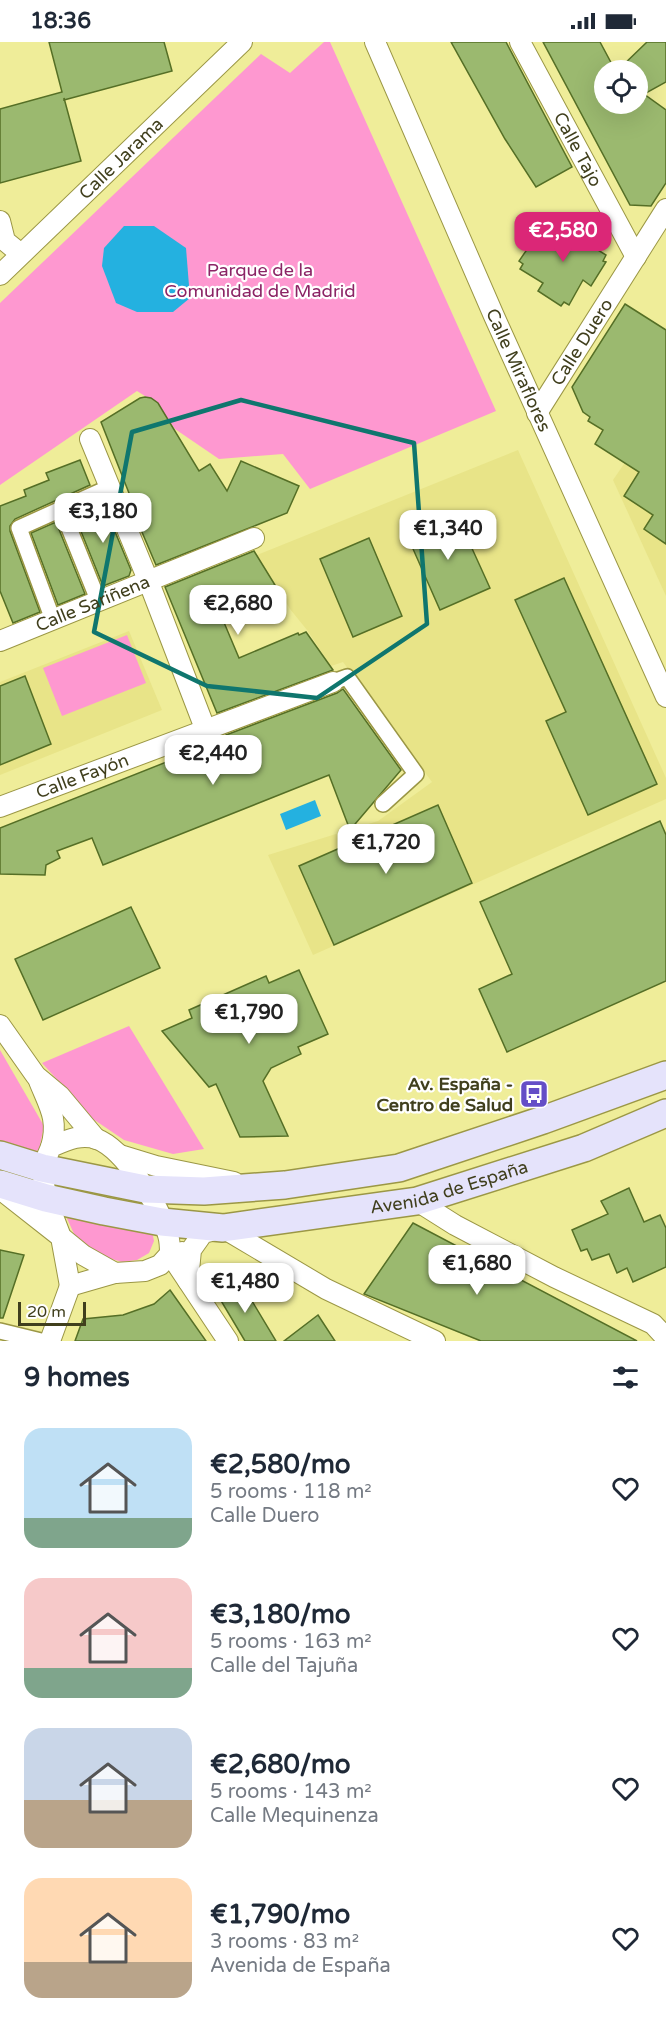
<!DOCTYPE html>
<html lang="en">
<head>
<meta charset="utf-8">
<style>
  :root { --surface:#fff; --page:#f2f2f3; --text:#1f2937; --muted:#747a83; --accent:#db2777 }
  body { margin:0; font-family:"Varela Round",sans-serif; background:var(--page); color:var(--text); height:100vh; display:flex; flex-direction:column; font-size:22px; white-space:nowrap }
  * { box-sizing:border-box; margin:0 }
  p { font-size:20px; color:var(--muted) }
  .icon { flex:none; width:33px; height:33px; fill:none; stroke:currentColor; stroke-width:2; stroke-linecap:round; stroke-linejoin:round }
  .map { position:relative; height:1299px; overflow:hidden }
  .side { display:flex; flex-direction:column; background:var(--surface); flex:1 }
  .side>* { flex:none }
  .buttons { position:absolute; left:594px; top:18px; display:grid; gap:12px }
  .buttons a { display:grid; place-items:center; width:54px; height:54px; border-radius:50%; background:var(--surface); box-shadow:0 6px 24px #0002; font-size:30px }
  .scale { position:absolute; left:18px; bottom:15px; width:68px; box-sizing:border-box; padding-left:6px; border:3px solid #403f1d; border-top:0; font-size:16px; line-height:21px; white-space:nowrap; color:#403f1d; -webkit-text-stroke:4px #fff; paint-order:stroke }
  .price { position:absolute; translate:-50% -51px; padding:0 14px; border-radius:12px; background:#fff; color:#222; font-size:20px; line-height:39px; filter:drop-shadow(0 2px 3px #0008) }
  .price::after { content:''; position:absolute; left:50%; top:36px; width:18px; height:14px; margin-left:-9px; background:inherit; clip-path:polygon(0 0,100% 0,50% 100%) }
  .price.selected { background:var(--accent); color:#fff }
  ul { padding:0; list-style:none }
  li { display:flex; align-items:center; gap:18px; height:150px; padding:0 24px }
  li span { display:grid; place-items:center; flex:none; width:168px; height:120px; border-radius:18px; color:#555 }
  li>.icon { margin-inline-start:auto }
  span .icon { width:72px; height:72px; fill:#fffc; stroke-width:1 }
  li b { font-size:26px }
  h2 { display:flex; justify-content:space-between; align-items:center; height:72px; padding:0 24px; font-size:26px }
  .status { display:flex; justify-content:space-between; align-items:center; height:42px; padding:0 30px; background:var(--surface); direction:ltr }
  .status svg { height:16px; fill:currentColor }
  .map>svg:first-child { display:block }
  .built { fill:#e8e488 }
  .green { fill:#fe98d0 }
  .water { fill:#24b1e0 }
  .building { fill:#9bb96f; stroke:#556f26; stroke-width:1.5 }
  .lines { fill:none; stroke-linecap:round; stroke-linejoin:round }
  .pedestrian-casing { stroke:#9b9745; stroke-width:18 }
  .minor-casing { stroke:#9b9745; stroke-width:22 }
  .secondary-casing { stroke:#9b9745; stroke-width:30 }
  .pedestrian { stroke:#fff; stroke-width:15 }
  .minor { stroke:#fff; stroke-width:20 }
  .secondary { stroke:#e5e3fb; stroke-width:27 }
  .marked { fill:none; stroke:#0f766e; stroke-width:4.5; stroke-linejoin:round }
  .labels { text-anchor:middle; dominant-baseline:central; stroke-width:4.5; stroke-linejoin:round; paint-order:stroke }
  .street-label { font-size:18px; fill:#403f1d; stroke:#fff }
  .park-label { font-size:18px; fill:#8b2465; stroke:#fff }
  .poi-label { font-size:18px; font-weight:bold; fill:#403f1d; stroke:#fff; text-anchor:end }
</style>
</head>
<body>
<div class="status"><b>18:36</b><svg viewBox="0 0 49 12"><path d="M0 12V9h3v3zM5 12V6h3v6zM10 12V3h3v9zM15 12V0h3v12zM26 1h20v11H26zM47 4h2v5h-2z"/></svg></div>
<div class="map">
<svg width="666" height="1299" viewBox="0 0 666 1299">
  <rect width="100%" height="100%" fill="#efed99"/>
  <g class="built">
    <path d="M666,361V554L613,438Z"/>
    <path d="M518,408L666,736V757L313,913L268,813L378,779L432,740L343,620L331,624L307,588L290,567L257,513Z"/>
    <path d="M129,589L162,668L0,733V640Z"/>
  </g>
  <g class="green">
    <path d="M324,0H330L496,369L310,447L283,412L219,417L175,387L156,361L137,349L0,443V261L261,12L290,31Z"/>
    <path d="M127,593L146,641L62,674L43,626Z"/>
    <path d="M129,984L204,1107L173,1112L124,1098L93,1077L42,1021Z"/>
    <path d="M0,1008L44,1084L39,1108L29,1111L0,1105Z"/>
    <path d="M65,1172L151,1185L154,1199L149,1211L137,1218L122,1220L98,1213L75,1194Z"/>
  </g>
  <g class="water">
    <path d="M124,184H154L186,206L190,256L173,270H137L116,261L102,224L104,206Z"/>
    <path d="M315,758L321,774L286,788L280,772Z"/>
  </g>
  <g class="building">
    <path d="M49,0H164L172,29L64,58V56L81,119L0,141V67L62,50Z"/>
    <path d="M451,0H506L572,125L536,145L505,97Z"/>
    <path d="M543,0H600L615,28H604V62H638V28H618L647,0H666V40L644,52L666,68V141L651,164L630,163Z"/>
    <path d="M564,176L587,191L582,198L606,213L603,219L606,220L591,244L583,238L569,263L564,260L561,264L538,249L543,241L520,227L523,222L519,219L535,196L543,201L551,188L555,190Z"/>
    <path d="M625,262L666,288V502L644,487L653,473L624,454L639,430L595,402L603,388L588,379L590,375L583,370L572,345Z"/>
    <path d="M145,355L151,356L158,361L199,429L210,422L227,449L241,419L299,444L287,471L156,523L136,476L140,479L101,380L140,356Z"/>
    <path d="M80,418L90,443L15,477L10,484V489L40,570L13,581L0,549V464L26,454L24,448L49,438L46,431Z"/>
    <path d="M101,460L103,461L131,528L129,534L103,544L74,472Z"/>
    <path d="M455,469L490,546L440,568L406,491Z"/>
    <path d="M56,480L85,552L58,563L31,491Z"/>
    <path d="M369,496L402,574L353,595L320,517Z"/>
    <path d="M254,509L275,543L265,548L266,551L220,571L239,616L298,591L299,593L306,590L333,628L217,671L165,545Z"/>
    <path d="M564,536L657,742L588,773L546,679L566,670L515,558Z"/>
    <path d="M25,634L51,702L0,723V644Z"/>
    <path d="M343,647L401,728L350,788L329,733L103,823L92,796L57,809L60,816L46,823L45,833L0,832V786L227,696L226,693L337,651Z"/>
    <path d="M438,763L472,841L334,903L299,824Z"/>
    <path d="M660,779L666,793V939L507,1010L479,947L512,932L480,860Z"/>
    <path d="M131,865L160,926L43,978L15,917Z"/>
    <path d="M299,928L328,992L298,1005L301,1012L271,1026L263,1039L288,1094L240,1095L216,1042L209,1045L162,989L192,976L189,968L266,934L269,941Z"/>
    <path d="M629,1146L644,1180L660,1173L666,1186V1225L633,1240L627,1226L617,1231L609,1212L592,1218L587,1207L581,1209L572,1188L608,1172L601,1159Z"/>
    <path d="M413,1181L637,1299H481L364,1252Z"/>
    <path d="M0,1208L24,1213L3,1276H0Z"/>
    <path d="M240,1239L276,1299H245L217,1252Z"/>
    <path d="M170,1248L206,1299H75L83,1277L123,1273L154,1262Z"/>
    <path d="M318,1273L335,1299H284Z"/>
  </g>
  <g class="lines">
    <g class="pedestrian-casing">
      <g id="pedestrian">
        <path d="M61,466L98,558"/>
        <path d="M53,578L19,486L110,445"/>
        <path d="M333,640L347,635L416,732L383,762"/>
        <path d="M0,1289L41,1299"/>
      </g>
    </g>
    <g class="minor-casing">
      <g id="minor">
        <path id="s1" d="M375,0L494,274L666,655"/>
        <path id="s2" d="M520,0L636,215"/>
        <path d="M0,179L5,199L21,212"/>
        <path id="s3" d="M0,233L242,0"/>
        <path id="s4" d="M537,371L666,167"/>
        <path d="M90,397L148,538L206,689"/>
        <path id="s5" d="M0,599L254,496"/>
        <path id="s6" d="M0,765L333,640"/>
        <path d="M0,983L36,1034L60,1054L96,1097"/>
        <path d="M39,1039C49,1064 59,1077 51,1105"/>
        <path d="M120,1113L156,1124L234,1140"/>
        <path d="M0,1147L61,1195L70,1244"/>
        <path d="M417,1159L455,1183L554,1235L653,1282L666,1296"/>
        <path d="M115,1231L83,1213L61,1195L46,1156L42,1126L51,1105C65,1099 81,1091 97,1097C125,1108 160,1165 168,1193C170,1199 170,1206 170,1212L228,1299"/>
        <path d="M188,1239L191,1208L203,1191L223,1186L326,1247L435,1299"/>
        <path d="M70,1244L115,1231L145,1229L160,1223L170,1212L182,1210"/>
        <path d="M50,1299L70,1244"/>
      </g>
    </g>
    <g class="secondary-casing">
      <g id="secondary">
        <path d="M0,1113L42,1126L145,1147L204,1149L285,1143L399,1126L543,1078L666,1033"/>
        <path id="s7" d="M0,1142L46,1156L104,1169L162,1180L223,1186L417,1159L584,1106L666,1071"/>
      </g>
    </g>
    <use href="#pedestrian" class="pedestrian"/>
    <use href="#minor" class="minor"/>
    <use href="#secondary" class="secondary"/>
  </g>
  <path class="marked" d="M241,358L414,401L427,582L317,656L207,644L94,590L132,390Z"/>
  <defs>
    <g id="bus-square" transform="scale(1.5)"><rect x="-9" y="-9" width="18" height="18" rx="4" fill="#644ec7" stroke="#fff"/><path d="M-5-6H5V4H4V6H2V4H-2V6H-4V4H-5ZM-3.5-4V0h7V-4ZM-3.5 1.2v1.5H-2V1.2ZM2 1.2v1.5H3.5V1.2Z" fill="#fff"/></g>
  </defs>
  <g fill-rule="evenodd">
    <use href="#bus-square" x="534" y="1052"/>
  </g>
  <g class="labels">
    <g class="street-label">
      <text stroke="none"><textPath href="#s2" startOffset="122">Calle Tajo</textPath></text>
      <text stroke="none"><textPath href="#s3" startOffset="168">Calle Jarama</textPath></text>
      <text stroke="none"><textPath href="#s4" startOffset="84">Calle Duero</textPath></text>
      <text stroke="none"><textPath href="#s1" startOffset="358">Calle Miraflores</textPath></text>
      <text stroke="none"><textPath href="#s5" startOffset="100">Calle Sariñena</textPath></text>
      <text stroke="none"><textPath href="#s6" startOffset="88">Calle Fayón</textPath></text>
      <text stroke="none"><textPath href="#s7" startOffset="458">Avenida de España</textPath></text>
    </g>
    <g class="park-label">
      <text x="260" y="228">Parque de la<tspan x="260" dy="21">Comunidad de Madrid</tspan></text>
    </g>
    <g class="poi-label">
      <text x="513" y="1042">Av. España -<tspan x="513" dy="21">Centro de Salud</tspan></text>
    </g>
  </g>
</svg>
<div class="buttons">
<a><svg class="icon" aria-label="locate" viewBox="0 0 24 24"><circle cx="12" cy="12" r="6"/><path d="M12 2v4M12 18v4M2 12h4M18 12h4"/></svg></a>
</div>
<div class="scale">20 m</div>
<b class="price selected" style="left:563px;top:221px">€2,580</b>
<b class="price" style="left:103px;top:502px">€3,180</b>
<b class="price" style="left:448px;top:519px">€1,340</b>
<b class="price" style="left:238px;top:594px">€2,680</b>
<b class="price" style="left:213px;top:744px">€2,440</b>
<b class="price" style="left:386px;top:833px">€1,720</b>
<b class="price" style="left:249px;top:1003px">€1,790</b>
<b class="price" style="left:477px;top:1254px">€1,680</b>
<b class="price" style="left:245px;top:1272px">€1,480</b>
</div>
<section class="side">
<h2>9 homes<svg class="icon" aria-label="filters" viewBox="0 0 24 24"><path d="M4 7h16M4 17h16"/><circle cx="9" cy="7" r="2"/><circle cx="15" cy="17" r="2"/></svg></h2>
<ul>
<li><span style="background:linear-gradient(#bfe0f5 75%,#7fa58c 0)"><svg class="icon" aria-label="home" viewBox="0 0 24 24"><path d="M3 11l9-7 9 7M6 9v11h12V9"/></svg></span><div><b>€2,580/mo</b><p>5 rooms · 118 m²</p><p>Calle Duero</p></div><svg class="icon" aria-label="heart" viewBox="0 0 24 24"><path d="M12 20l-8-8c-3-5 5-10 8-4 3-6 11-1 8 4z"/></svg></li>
<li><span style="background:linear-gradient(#f6c9c9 75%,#7fa58c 0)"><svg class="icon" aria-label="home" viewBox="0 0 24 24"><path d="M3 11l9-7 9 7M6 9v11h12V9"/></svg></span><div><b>€3,180/mo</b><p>5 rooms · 163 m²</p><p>Calle del Tajuña</p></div><svg class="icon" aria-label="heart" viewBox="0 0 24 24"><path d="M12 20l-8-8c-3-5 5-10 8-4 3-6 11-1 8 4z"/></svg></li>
<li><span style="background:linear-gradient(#c9d6e8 60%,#b9a48a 0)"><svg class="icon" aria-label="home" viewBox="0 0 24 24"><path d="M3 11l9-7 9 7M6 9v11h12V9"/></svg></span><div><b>€2,680/mo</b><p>5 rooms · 143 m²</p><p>Calle Mequinenza</p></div><svg class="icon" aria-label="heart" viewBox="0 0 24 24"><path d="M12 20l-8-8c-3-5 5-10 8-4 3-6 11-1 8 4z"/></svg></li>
<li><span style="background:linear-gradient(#ffd9b3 70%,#b9a48a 0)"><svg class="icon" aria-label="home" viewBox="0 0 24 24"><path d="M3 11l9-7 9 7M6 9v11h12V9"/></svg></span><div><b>€1,790/mo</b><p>3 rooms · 83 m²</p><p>Avenida de España</p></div><svg class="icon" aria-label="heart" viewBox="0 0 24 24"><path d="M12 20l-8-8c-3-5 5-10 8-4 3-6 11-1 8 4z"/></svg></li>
</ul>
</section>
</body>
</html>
